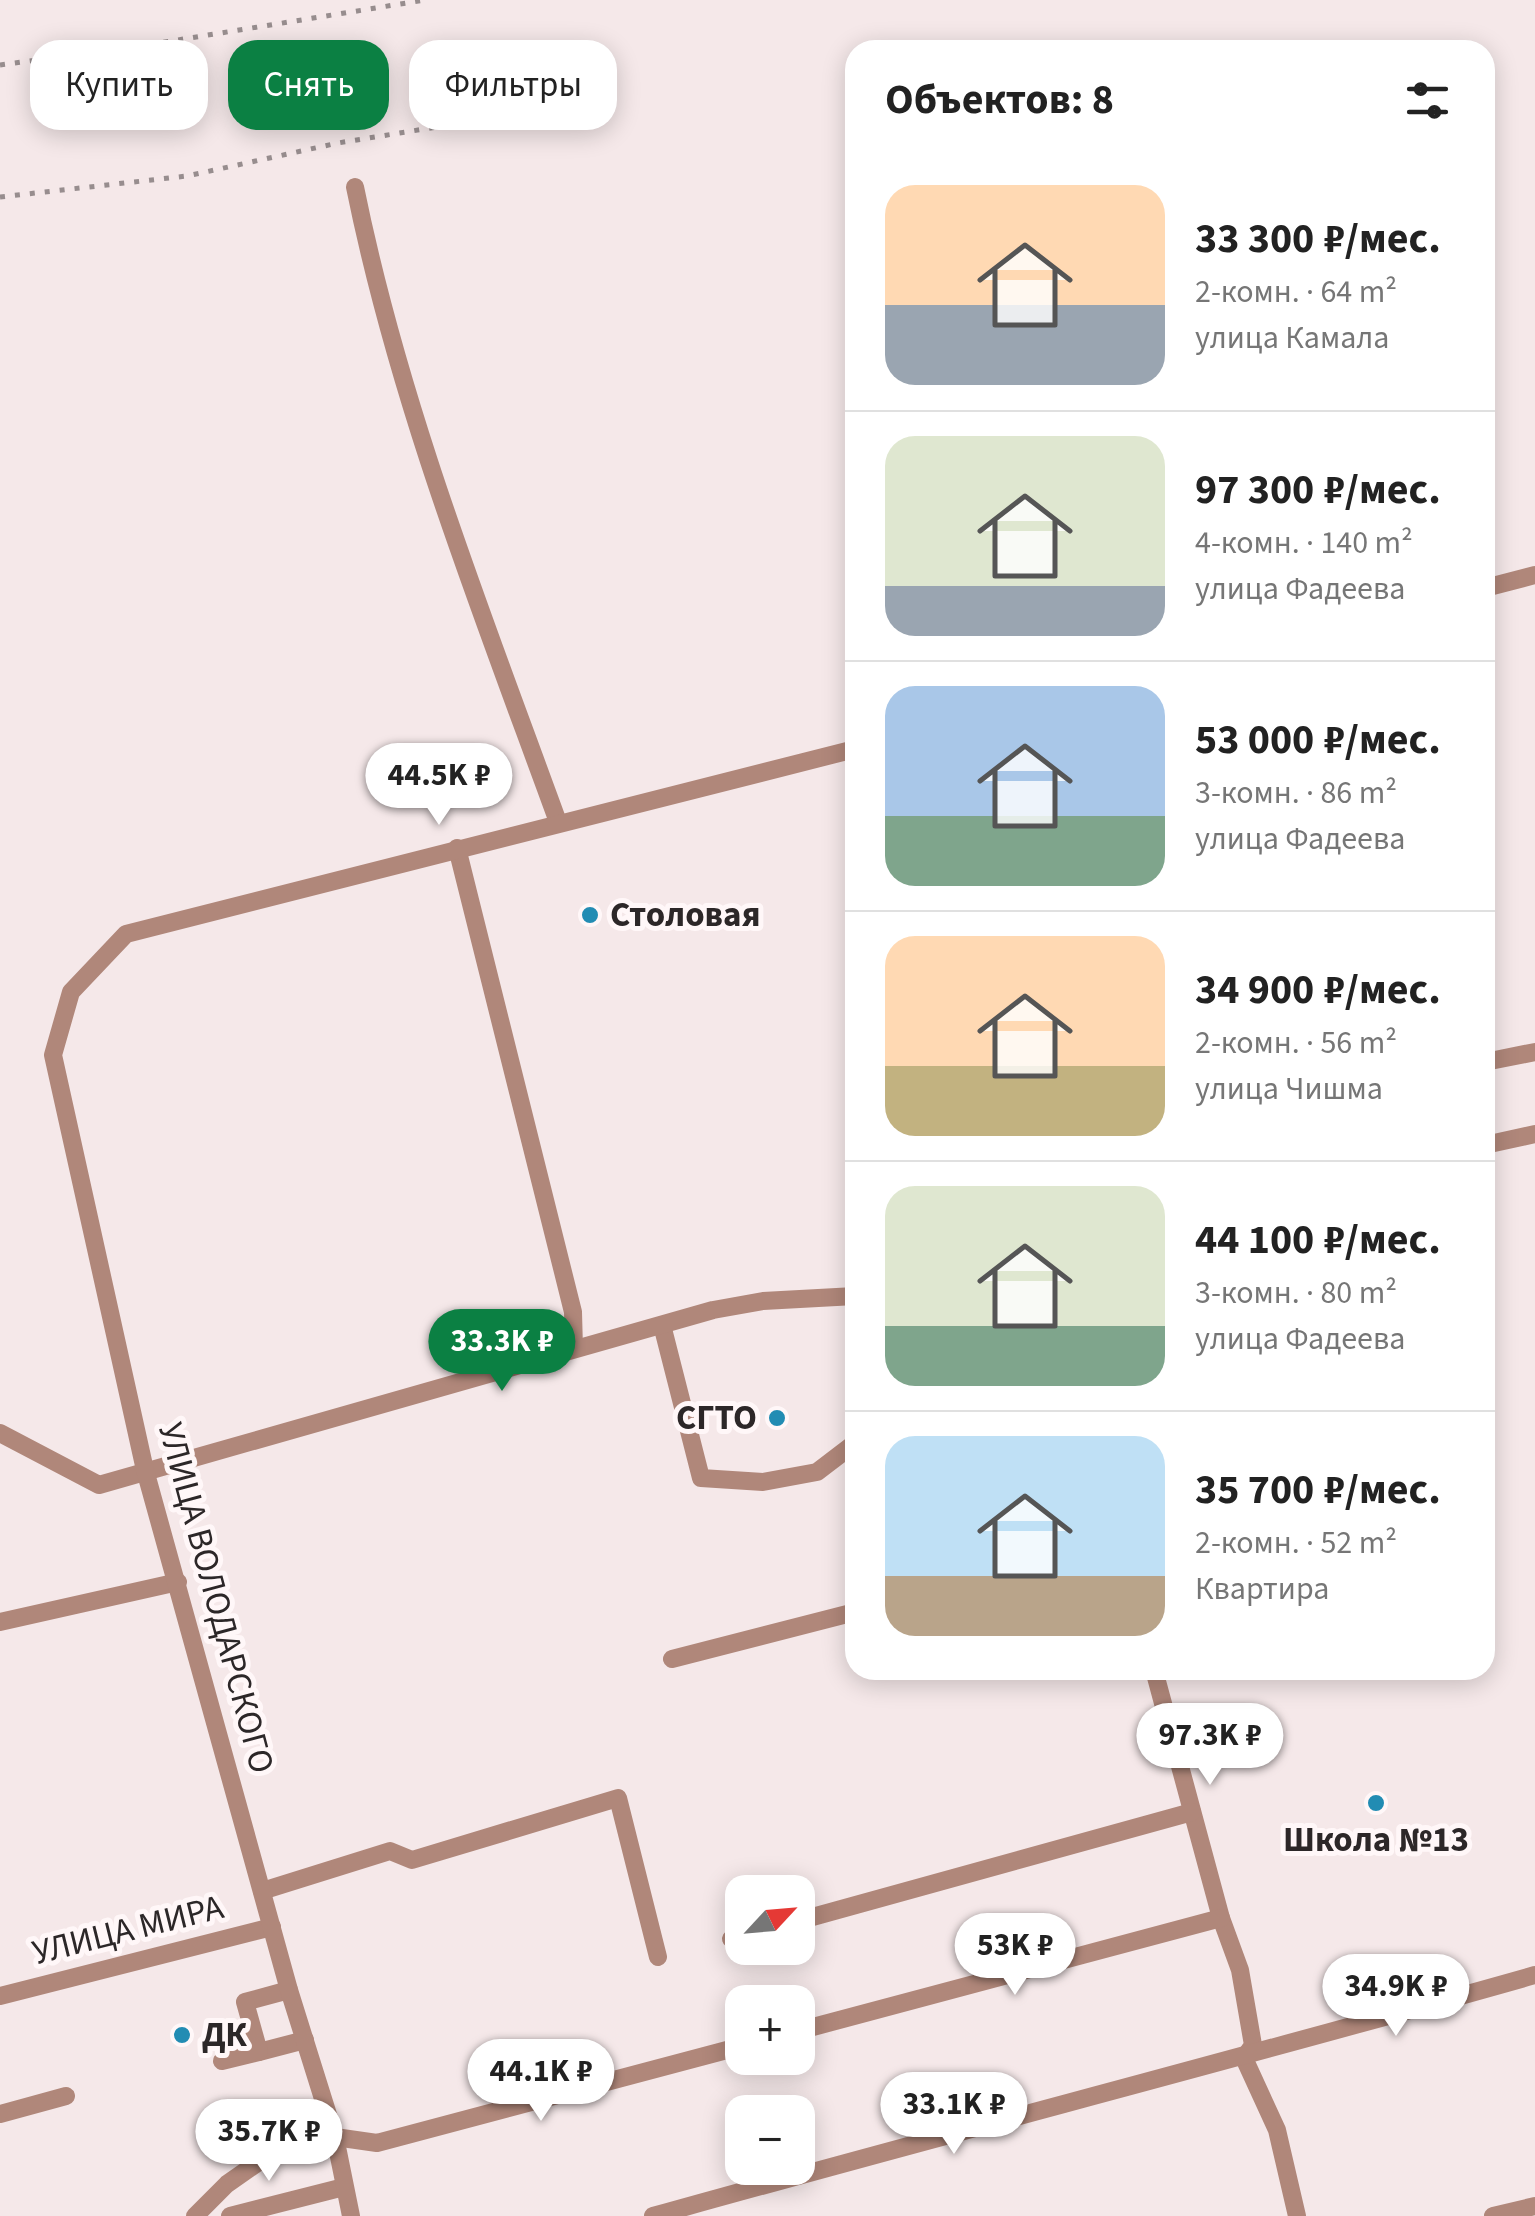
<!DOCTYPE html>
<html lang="ru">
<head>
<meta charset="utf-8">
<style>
  :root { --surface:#fff; --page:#f6f6f6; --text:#222; --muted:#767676; --line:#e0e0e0; --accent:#0b8043 }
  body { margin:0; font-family:"Source Sans 3",sans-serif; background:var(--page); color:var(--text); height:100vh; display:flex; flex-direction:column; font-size:38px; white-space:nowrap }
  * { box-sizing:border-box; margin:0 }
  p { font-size:32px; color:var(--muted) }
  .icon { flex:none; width:55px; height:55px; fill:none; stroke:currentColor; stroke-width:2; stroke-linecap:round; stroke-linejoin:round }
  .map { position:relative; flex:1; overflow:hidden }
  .details { position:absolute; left:845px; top:40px; width:650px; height:1640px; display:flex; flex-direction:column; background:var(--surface); border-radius:30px; box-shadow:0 5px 25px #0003 }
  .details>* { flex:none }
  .top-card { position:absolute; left:30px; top:40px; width:665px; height:90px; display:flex; gap:20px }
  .needle { width:65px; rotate:64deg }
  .tools { position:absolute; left:725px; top:1875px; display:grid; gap:20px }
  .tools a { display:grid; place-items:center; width:90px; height:90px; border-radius:20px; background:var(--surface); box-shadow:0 5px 25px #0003; font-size:50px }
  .price { position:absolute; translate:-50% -85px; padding:0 22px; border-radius:35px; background:#fff; color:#222; font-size:32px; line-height:65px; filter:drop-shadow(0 2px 5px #0008) }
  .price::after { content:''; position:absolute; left:50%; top:60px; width:30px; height:22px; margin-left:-15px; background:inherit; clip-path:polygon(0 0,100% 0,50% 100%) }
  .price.on { background:var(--accent); color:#fff }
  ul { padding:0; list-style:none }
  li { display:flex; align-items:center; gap:30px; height:250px; padding:0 40px }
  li+li { border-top:2px solid var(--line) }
  li span { display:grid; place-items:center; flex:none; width:280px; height:200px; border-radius:30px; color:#555 }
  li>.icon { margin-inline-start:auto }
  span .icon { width:120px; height:120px; fill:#fffc; stroke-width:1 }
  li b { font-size:42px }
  h2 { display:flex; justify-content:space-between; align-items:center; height:120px; padding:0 40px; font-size:42px }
  .pill { padding:0 35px; border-radius:30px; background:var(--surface); box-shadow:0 5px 25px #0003; font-size:35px; line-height:90px }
  .pill.on { background:var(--accent); color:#fff }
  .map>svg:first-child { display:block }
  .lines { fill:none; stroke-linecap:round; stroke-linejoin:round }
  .minor { stroke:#b0877a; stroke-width:18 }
  .rail { stroke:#978d8e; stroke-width:5; stroke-dasharray:5 10; stroke-linecap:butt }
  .poi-dot { fill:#228cb3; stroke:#fff7f8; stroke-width:4 }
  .labels { text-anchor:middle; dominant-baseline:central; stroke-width:10; stroke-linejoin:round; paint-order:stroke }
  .poi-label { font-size:35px; font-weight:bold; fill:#2c2728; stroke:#fff7f8; text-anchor:start }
  .street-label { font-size:35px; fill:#2c2728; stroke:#fff7f8 }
</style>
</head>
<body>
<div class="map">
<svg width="1535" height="2216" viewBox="0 0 1535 2216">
  <rect width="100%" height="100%" fill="#f5e8e9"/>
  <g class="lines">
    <g class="minor">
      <path d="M355,187C399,405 482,613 558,822"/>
      <path d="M1485,588L1535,575"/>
      <path d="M457,848L573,1312L574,1349"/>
      <path d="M1485,1062L1535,1052"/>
      <path d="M1485,1145L1535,1134"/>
      <path d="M662,1325L701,1478L763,1482L817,1472L855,1443"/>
      <path d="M0,1433L99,1485L713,1310L763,1301L855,1296"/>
      <path d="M0,1622L178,1582"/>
      <path d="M672,1659L855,1612"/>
      <path d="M1154,1670L1221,1918L1240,1970L1253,2045L1244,2058"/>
      <path d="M262,1891L390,1851L412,1860L618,1798L658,1957"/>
      <path d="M798,1921L1192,1812"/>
      <path d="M731,1939L742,1936"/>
      <path d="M0,1996L272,1927"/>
      <path d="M798,2031L1221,1918"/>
      <path d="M259,2052L305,2040"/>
      <path d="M1244,2058L1277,2130L1297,2216"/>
      <path d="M222,2061L259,2052L245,2002L289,1990"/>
      <path d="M0,2114L66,2096"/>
      <path d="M195,2216L227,2184L273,2152L335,2137L377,2143L742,2046"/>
      <path d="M230,2216L344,2187"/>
      <path d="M351,2216L335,2137L289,1990L145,1470L53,1055L71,992L126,934L855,749"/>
      <path d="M653,2216C946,2134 1242,2058 1535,1975"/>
      <path d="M1493,2216L1535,2206"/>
    </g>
    <g class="rail">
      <path d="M0,65L134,47L425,0"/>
      <path d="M0,197L187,176L338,143L523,113"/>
    </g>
  </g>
  <g class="poi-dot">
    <circle cx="590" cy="915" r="10"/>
    <circle cx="777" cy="1418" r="10"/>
    <circle cx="1376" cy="1803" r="10"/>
    <circle cx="182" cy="2035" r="10"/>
  </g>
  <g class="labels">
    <g class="poi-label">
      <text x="610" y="915">Столовая</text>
      <text x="757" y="1418" text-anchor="end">СГТО</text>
      <text x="1376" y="1840" text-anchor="middle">Школа №13</text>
      <text x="202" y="2035">ДК</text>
    </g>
    <g class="street-label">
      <text transform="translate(216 1598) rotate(75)">УЛИЦА ВОЛОДАРСКОГО</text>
      <text transform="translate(128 1930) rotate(-14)">УЛИЦА МИРА</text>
    </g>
  </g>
</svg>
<div class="tools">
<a><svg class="needle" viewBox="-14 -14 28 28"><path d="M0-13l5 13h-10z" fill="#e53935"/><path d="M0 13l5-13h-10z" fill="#767676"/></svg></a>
<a>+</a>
<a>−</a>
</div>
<b class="price" style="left:439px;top:828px">44.5K ₽</b>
<b class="price on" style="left:502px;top:1394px">33.3K ₽</b>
<b class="price" style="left:1210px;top:1788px">97.3K ₽</b>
<b class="price" style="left:1015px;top:1998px">53K ₽</b>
<b class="price" style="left:1396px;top:2039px">34.9K ₽</b>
<b class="price" style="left:541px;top:2124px">44.1K ₽</b>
<b class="price" style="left:954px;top:2157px">33.1K ₽</b>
<b class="price" style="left:269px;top:2184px">35.7K ₽</b>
<div class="top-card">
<a class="pill">Купить</a>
<a class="pill on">Снять</a>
<a class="pill">Фильтры</a>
</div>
<section class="details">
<h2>Объектов: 8<svg class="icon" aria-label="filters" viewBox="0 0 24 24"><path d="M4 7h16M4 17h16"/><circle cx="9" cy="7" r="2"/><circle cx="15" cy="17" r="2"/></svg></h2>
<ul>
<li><span style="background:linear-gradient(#ffd9b3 60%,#9aa5b1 0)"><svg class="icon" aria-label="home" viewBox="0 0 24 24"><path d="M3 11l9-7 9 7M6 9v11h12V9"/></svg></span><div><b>33 300 ₽/мес.</b><p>2-комн. · 64 m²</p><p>улица Камала</p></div></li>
<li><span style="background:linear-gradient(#dfe7d0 75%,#9aa5b1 0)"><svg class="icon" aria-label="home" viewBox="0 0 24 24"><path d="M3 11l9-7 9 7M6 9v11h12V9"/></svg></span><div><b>97 300 ₽/мес.</b><p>4-комн. · 140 m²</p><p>улица Фадеева</p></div></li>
<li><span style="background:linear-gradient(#a9c7e8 65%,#7fa58c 0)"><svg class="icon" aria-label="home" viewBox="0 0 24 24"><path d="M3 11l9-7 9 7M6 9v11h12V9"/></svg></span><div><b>53 000 ₽/мес.</b><p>3-комн. · 86 m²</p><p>улица Фадеева</p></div></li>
<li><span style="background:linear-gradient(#ffd9b3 65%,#c2b280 0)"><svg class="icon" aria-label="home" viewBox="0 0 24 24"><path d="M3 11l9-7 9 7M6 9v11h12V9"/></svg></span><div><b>34 900 ₽/мес.</b><p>2-комн. · 56 m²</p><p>улица Чишма</p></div></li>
<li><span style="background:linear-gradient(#dfe7d0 70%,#7fa58c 0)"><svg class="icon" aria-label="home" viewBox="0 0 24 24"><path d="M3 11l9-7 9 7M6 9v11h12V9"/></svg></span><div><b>44 100 ₽/мес.</b><p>3-комн. · 80 m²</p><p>улица Фадеева</p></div></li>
<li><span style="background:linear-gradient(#bfe0f5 70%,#b9a48a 0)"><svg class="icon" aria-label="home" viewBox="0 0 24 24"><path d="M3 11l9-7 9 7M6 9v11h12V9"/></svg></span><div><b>35 700 ₽/мес.</b><p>2-комн. · 52 m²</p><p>Квартира</p></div></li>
</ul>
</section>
</div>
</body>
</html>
